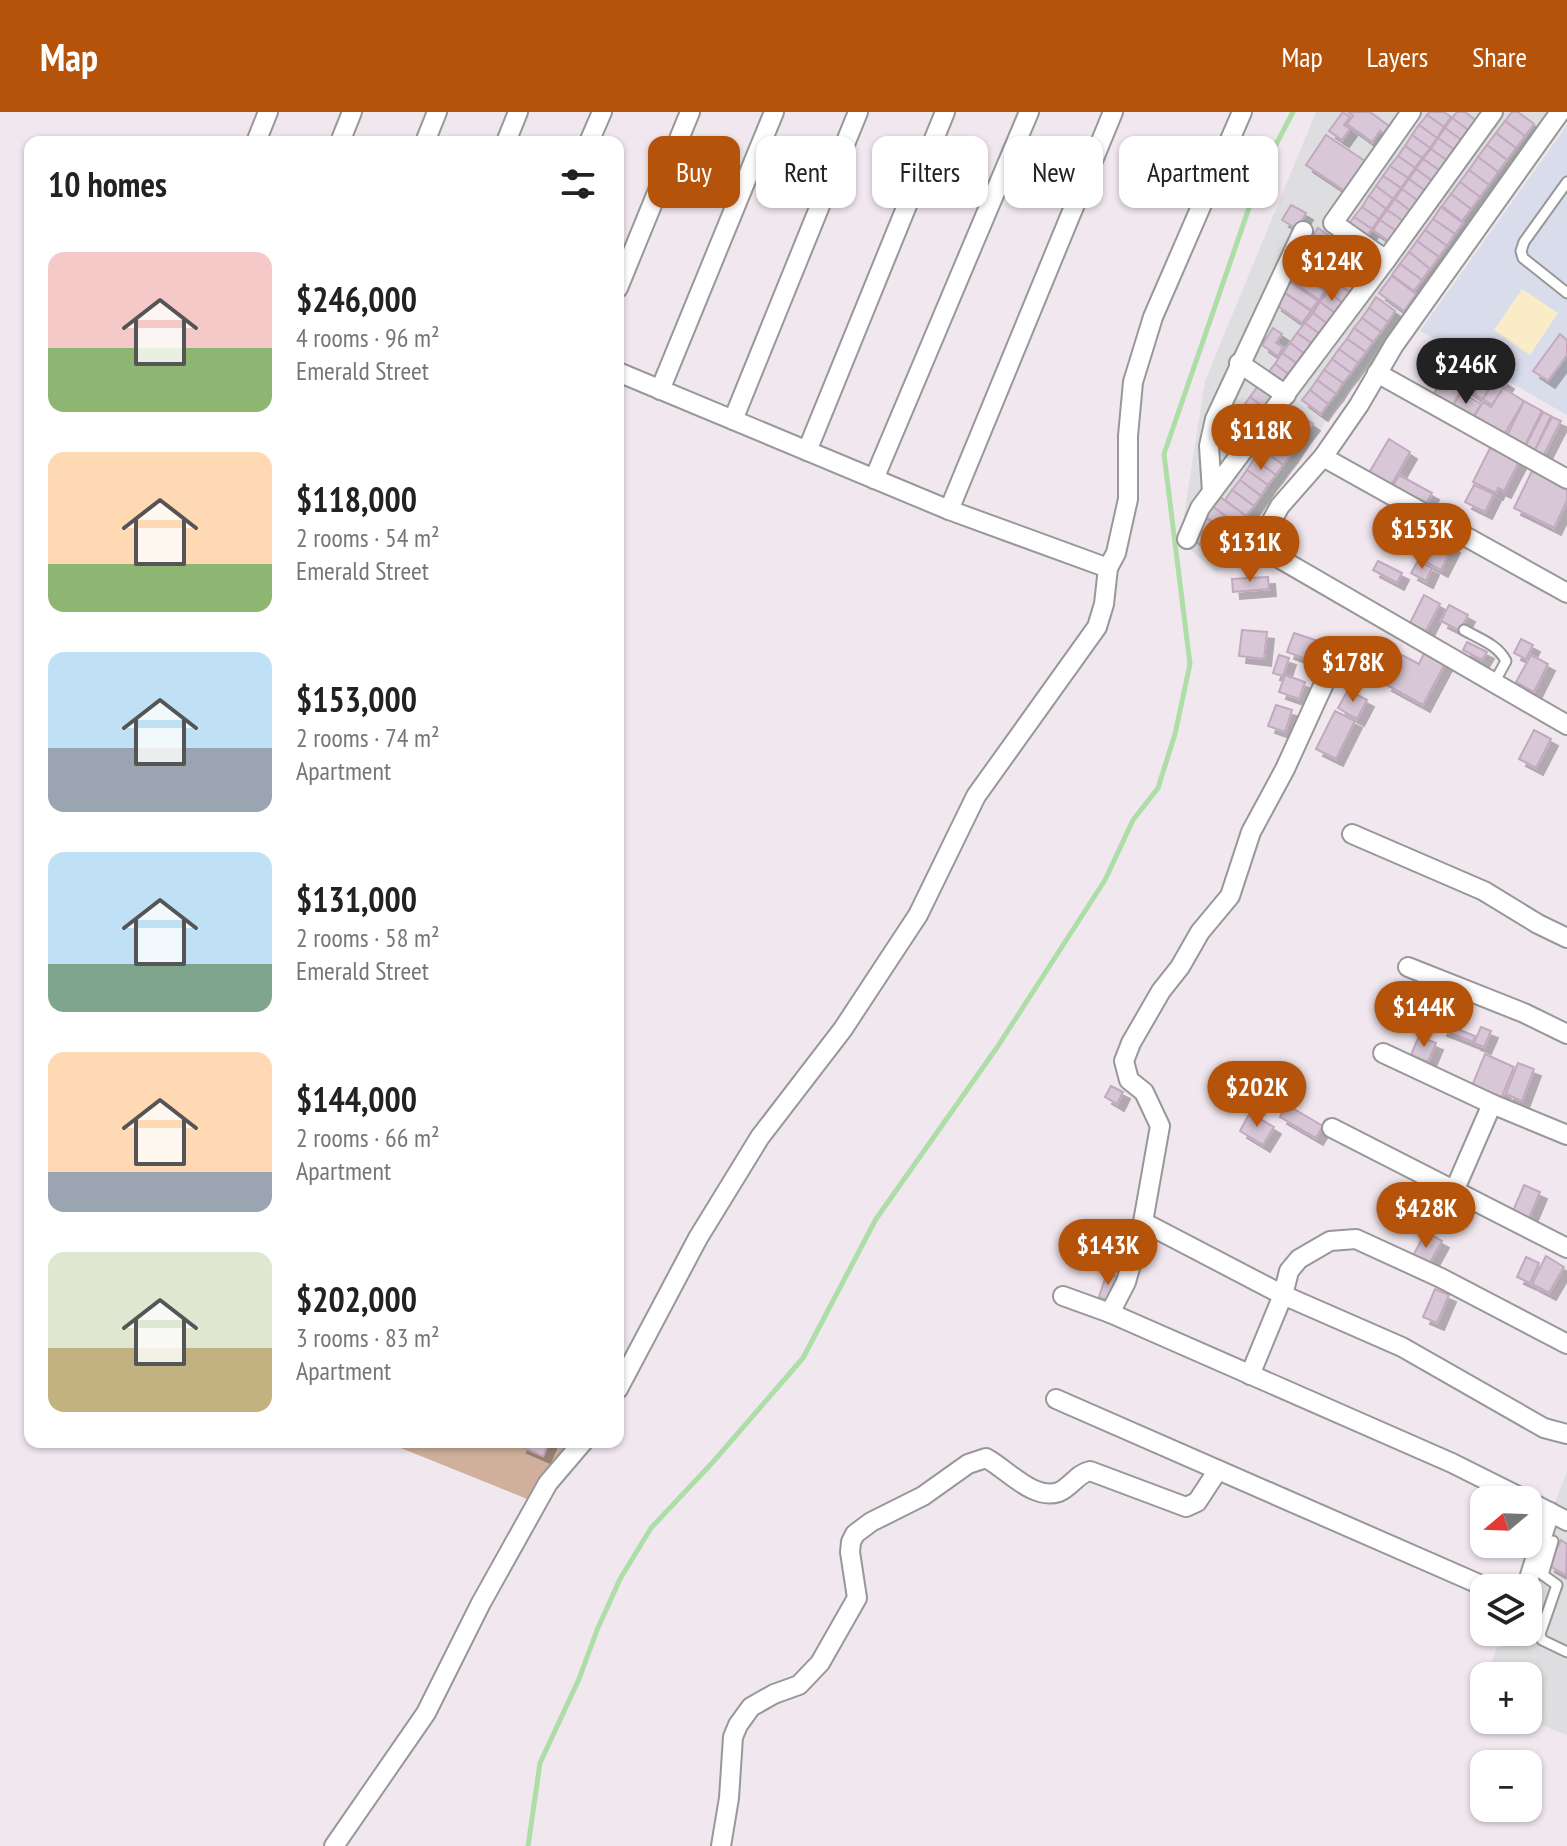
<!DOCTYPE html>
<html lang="en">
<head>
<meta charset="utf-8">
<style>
  :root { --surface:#fff; --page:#f2f2f2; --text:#222; --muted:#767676; --accent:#b45309 }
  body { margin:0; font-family:"PT Sans Narrow",sans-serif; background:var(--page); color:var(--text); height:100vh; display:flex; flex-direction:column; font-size:30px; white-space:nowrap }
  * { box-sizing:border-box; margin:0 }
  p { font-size:26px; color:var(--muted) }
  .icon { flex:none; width:44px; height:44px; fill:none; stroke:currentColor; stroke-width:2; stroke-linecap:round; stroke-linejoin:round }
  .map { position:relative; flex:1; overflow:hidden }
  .drawer { position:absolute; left:24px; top:24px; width:600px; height:1312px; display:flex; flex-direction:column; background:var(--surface); border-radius:16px; box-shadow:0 2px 6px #0004 }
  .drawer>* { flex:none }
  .top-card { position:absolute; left:648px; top:24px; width:760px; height:72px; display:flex; gap:16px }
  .needle { width:52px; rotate:251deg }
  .buttons { position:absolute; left:1470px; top:1374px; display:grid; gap:16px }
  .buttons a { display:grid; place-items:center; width:72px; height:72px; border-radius:16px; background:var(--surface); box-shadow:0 2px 6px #0004; font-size:40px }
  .price { position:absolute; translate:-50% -68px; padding:0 18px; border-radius:28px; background:var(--accent); color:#fff; font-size:26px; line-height:52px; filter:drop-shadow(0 2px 4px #0008) }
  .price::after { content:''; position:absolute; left:50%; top:48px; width:24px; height:18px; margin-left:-12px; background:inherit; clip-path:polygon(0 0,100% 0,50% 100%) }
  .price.current { background:#222; color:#fff }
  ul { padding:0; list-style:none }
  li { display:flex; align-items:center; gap:24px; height:200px; padding:0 24px }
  li span { display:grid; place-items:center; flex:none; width:224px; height:160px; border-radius:16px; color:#555 }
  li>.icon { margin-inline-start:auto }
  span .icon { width:96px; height:96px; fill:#fffc; stroke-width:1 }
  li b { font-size:34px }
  h2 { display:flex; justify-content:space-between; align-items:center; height:96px; padding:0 24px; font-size:34px }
  .chip { padding:0 28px; border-radius:16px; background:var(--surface); box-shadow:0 2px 6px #0004; font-size:28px; line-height:72px }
  .chip.current { background:var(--accent); color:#fff }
  header { display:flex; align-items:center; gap:48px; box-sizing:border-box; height:112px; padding:0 40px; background:var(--accent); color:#fff }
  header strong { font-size:38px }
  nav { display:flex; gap:44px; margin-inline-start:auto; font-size:28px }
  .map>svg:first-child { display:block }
  .residential { fill:#dedddf }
  .industrial { fill:#d9dcea }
  .forest { fill:#d0b09c }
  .park { fill:#f9ecc6 }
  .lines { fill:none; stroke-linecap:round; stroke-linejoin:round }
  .stream { stroke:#aedea8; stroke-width:5 }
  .building { fill:#d8c7d6; stroke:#c3a9c0; stroke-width:2; filter:url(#shadow) }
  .lane-casing { stroke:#989898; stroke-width:13 }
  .street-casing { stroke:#989898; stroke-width:22 }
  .lane { stroke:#fff; stroke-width:9 }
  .street { stroke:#fff; stroke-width:18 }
</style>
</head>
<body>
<header>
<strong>Map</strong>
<nav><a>Map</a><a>Layers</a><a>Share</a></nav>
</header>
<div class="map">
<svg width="1567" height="1734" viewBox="0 0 1567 1734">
  <defs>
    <filter id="shadow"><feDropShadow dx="7" dy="7" stdDeviation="0" flood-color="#0004"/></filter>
  </defs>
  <rect width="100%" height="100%" fill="#f1e7ee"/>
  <g class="residential">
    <path d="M1316,0H1549L1217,461L1180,429L1205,269Z"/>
    <path d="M1567,1359V1623L1528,1608V1564H1486L1503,1520H1528V1476L1549,1406Z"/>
  </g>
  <path class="industrial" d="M1567,13V303L1420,219Z"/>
  <path class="forest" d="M386,1330H570L532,1389Z"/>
  <path class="park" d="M1522,177L1558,201L1530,243L1494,218Z"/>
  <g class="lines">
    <path class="stream" d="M528,1734L540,1651L579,1567L597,1518L620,1467L651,1416L713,1350L803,1246L876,1107L998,934L1105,768L1133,708L1158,676L1175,622L1190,552L1164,342L1261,61L1293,0"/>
  </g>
  <g class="building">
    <path d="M1343,0L1350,5L1344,13L1350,17L1342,28L1329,19Z"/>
    <path d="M1348,0H1370L1393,17L1388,25L1380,19L1372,30L1347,12L1353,4Z"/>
    <path d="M1429,0H1444L1451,5L1444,15L1427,3Z"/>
    <path d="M1457,0H1465L1478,10L1471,20L1452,6Z"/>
    <path d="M1512,0H1518L1534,12L1525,24L1505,9Z"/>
    <path d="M1427,3L1444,15L1437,26L1419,13Z"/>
    <path d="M1452,6L1471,20L1464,30L1445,16Z"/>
    <path d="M1505,9L1525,24L1516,36L1496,21Z"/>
    <path d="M1419,13L1437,26L1430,36L1412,23Z"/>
    <path d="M1445,16L1464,30L1457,40L1438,26Z"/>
    <path d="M1496,21L1516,36L1507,48L1487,33Z"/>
    <path d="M1326,23L1368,51L1348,81L1306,53Z"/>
    <path d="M1412,23L1430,36L1422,46L1405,34Z"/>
    <path d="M1438,26L1457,40L1449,50L1431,37Z"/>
    <path d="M1487,33L1507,48L1498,60L1478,45Z"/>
    <path d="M1405,34L1422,46L1415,56L1398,44Z"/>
    <path d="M1431,37L1449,50L1442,60L1423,47Z"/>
    <path d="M1398,44L1415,56L1408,66L1390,54Z"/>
    <path d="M1478,45L1498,60L1489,73L1469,58Z"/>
    <path d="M1423,47L1442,60L1435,71L1416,57Z"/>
    <path d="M1390,54L1408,66L1401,76L1383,64Z"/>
    <path d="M1416,57L1435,71L1428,81L1409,67Z"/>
    <path d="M1469,58L1489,73L1480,85L1460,70Z"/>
    <path d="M1383,64L1401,76L1393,87L1376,74Z"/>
    <path d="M1409,67L1428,81L1421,91L1402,77Z"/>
    <path d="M1460,70L1480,85L1471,97L1451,82Z"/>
    <path d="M1376,74L1393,87L1386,97L1369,84Z"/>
    <path d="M1402,77L1421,91L1413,101L1395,87Z"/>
    <path d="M1451,82L1471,97L1462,109L1442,94Z"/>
    <path d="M1369,84L1386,97L1379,107L1362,95Z"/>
    <path d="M1395,87L1413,101L1406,111L1387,98Z"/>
    <path d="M1291,93L1306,101L1297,117L1282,108Z"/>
    <path d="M1362,95L1379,107L1372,117L1354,105Z"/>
    <path d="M1441,95L1463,111L1455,122L1433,107Z"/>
    <path d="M1387,98L1406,111L1399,121L1380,108Z"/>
    <path d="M1354,105L1372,117L1364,128L1347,115Z"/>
    <path d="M1433,107L1455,122L1447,134L1425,118Z"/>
    <path d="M1380,108L1399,121L1392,131L1373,118Z"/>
    <path d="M1318,116L1341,132L1329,150L1306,133Z"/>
    <path d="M1425,118L1447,134L1439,145L1417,129Z"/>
    <path d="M1345,129L1362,141L1348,160L1332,148Z"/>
    <path d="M1417,129L1439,145L1430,157L1409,140Z"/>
    <path d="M1304,135L1340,160L1335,168L1298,143Z"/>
    <path d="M1409,140L1430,157L1422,168L1400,152Z"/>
    <path d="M1362,142L1378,153L1364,172L1349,161Z"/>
    <path d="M1299,145L1333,168L1326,178L1293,155Z"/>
    <path d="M1400,152L1422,168L1414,179L1392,163Z"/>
    <path d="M1294,157L1325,179L1319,188L1288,166Z"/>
    <path d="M1343,160L1359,172L1352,182L1335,170Z"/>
    <path d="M1392,164L1416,182L1404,199L1379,181Z"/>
    <path d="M1288,168L1318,189L1311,198L1281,178Z"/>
    <path d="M1335,170L1352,182L1344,192L1328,180Z"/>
    <path d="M1283,180L1311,199L1302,211L1275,192Z"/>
    <path d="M1328,180L1344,192L1336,202L1320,190Z"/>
    <path d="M1376,185L1395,199L1388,210L1369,196Z"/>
    <path d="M1320,190L1336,202L1329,213L1313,201Z"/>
    <path d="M1369,196L1388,210L1381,220L1362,206Z"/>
    <path d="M1313,201L1329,213L1321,223L1305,211Z"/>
    <path d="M1362,206L1381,220L1373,230L1354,216Z"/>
    <path d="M1305,211L1321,223L1314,233L1297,221Z"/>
    <path d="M1273,216L1282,222L1276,231L1283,235L1278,244L1262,233Z"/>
    <path d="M1354,216L1373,230L1366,240L1347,227Z"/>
    <path d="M1297,221L1314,233L1306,243L1290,231Z"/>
    <path d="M1560,222L1567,228V243L1548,269L1533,259Z"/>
    <path d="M1347,227L1366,240L1358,251L1339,237Z"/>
    <path d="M1290,231L1306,243L1299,253L1282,241Z"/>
    <path d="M1339,237L1358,251L1351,261L1332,247Z"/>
    <path d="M1282,241L1299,253L1291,264L1275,252Z"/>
    <path d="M1332,247L1351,261L1343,271L1324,258Z"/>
    <path d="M1452,248L1472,259L1451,296L1432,285Z"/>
    <path d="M1275,252L1291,264L1284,274L1267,262Z"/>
    <path d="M1479,252L1488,258L1474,282L1465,276Z"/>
    <path d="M1324,258L1343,271L1336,282L1317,268Z"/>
    <path d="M1488,258L1497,264L1483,287L1474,282Z"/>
    <path d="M1497,264L1507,270L1492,293L1483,287Z"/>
    <path d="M1317,268L1336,282L1328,292L1310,278Z"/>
    <path d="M1258,274L1275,287L1267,298L1250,285Z"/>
    <path d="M1503,276L1524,289L1502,326L1472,308L1483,290L1491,295Z"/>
    <path d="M1310,278L1328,292L1321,302L1302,288Z"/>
    <path d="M1461,280L1481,292L1471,308L1452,297Z"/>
    <path d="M1250,285L1267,298L1259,309L1242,296Z"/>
    <path d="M1524,289L1542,299L1523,337L1505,328Z"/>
    <path d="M1242,296L1259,309L1251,319L1234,306Z"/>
    <path d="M1291,296L1313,312L1305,322L1284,306Z"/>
    <path d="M1543,300L1551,304L1533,342L1524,337Z"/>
    <path d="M1552,305L1561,309L1542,346L1533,342Z"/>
    <path d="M1234,306L1251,319L1244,330L1226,317Z"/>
    <path d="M1284,306L1305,322L1298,332L1277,316Z"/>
    <path d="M1277,316L1298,332L1291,343L1269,327Z"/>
    <path d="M1269,327L1291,343L1283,353L1262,337Z"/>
    <path d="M1389,327L1410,340L1388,379L1366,366Z"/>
    <path d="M1491,334L1520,348L1504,379L1498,376L1496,381L1473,370Z"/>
    <path d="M1262,337L1283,353L1276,363L1254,347Z"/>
    <path d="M1254,347L1276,363L1268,373L1247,358Z"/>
    <path d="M1533,357L1567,374V389L1554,416L1514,396Z"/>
    <path d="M1247,358L1268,373L1261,384L1240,368Z"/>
    <path d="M1399,363L1432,381L1423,397L1390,380Z"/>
    <path d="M1240,368L1261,384L1254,394L1232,378Z"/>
    <path d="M1474,373L1494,382L1485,400L1465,390Z"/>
    <path d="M1232,378L1254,394L1246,404L1225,388Z"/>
    <path d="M1220,385L1246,404L1239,414L1213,395Z"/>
    <path d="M1212,394L1239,414L1232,424L1205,404Z"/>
    <path d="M1204,405L1232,424L1224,435L1197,415Z"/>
    <path d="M1203,419L1224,435L1217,445L1195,429Z"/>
    <path d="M1434,424L1453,434L1441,458L1422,448Z"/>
    <path d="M1378,449L1402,461L1397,471L1373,458Z"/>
    <path d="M1418,449L1432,456L1426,469L1411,461Z"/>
    <path d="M1268,465L1269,477L1233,480L1232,467Z"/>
    <path d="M1424,483L1440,492L1426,519L1410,511Z"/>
    <path d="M1449,493L1468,503L1460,519L1441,509Z"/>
    <path d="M1242,518L1267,520L1264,547L1239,544Z"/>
    <path d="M1294,521L1324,531L1317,551L1287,540Z"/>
    <path d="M1521,527L1533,533L1526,547L1514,541Z"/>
    <path d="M1467,530L1487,540L1482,548L1463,538Z"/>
    <path d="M1332,539L1355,552L1349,562L1327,549Z"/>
    <path d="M1425,539L1446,550L1423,593L1385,572L1400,542L1419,552Z"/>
    <path d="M1279,543L1289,546L1283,564L1273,561Z"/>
    <path d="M1531,543L1548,552L1534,580L1516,570Z"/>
    <path d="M1285,563L1305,570L1299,587L1279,580Z"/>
    <path d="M1348,578L1367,588L1357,607L1338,596Z"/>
    <path d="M1276,593L1292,598L1285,620L1268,614Z"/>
    <path d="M1335,599L1355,609L1336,647L1316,637Z"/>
    <path d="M1534,618L1551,627L1536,656L1519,647Z"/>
    <path d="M1443,911L1475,924L1473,930L1440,917Z"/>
    <path d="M1481,915L1491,919L1484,935L1474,931Z"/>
    <path d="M1419,924L1436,931L1428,950L1411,943Z"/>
    <path d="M1485,942L1514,955L1501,987L1472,974Z"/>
    <path d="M1518,951L1534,957L1522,989L1506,982Z"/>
    <path d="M1111,974L1123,980L1117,992L1105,985Z"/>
    <path d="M1287,993L1323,1014L1316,1026L1280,1005Z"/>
    <path d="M1250,1001L1274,1015L1263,1033L1240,1019Z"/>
    <path d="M1524,1073L1540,1080L1529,1106L1513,1099Z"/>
    <path d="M1426,1120L1442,1129L1427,1156L1411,1147Z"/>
    <path d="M1546,1144L1564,1155L1549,1181L1532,1172Z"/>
    <path d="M1526,1145L1539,1151L1530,1171L1517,1165Z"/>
    <path d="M1107,1161L1117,1165L1109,1189L1099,1185Z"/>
    <path d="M1435,1177L1449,1183L1437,1211L1423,1205Z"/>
    <path d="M521,1330H549L543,1344L520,1334Z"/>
    <path d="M1561,1428L1567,1432L1566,1463L1548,1453Z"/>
  </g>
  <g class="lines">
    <g class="lane-casing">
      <g id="lane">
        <path d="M1567,70L1524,130L1521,139L1523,146L1567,181"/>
        <path d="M1464,518C1480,527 1498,533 1506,549L1494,571"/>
        <path d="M1553,1429L1543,1463L1557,1473L1540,1522L1542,1528L1567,1540"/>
      </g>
    </g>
    <g class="street-casing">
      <g id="street">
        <path d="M1560,0L1394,233L1359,293L1323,345L1280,394L1258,434L1567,613"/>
        <path d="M256,30L268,0"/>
        <path d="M340,30L352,0"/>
        <path d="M425,30L437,0"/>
        <path d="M506,30L518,0"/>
        <path d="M589,30L602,0"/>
        <path d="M1386,148L1333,111L1411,0"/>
        <path d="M618,176L690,0"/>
        <path d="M1239,251L1286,283"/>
        <path d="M618,260L949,398L1108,456"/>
        <path d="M1377,261L1567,367"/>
        <path d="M660,278L774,0"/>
        <path d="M733,308L858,0"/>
        <path d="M807,339L945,0"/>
        <path d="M1323,345L1567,481"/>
        <path d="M874,367L1029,0"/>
        <path d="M1212,380L1209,334L1215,307L1303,119"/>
        <path d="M949,398L1113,0"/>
        <path d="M1187,427L1200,396L1386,148L1493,0"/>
        <path d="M1332,554L1285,657L1251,720L1230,784L1200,820L1180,855L1161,879L1131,931L1124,949L1129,968L1144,980L1160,1014L1143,1110L1283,1183L1402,1235L1544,1316L1567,1322"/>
        <path d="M1352,722L1484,779L1538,812L1567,826"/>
        <path d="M1408,855L1524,901L1567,922"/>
        <path d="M1383,941L1492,992"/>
        <path d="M1332,1016L1567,1136"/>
        <path d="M1455,1077L1492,992L1567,1023"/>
        <path d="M1063,1184L1110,1201L1452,1351L1526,1388"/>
        <path d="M1110,1201L1126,1170L1143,1110"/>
        <path d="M1250,1263L1283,1183L1289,1159L1299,1147L1330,1129L1356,1127L1441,1166L1567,1232"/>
        <path d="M618,1277L698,1126L760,1025L843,917L889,847L918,803L976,684L1097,515L1104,492L1108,456L1116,441L1128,387V324L1133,270L1153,205L1242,0"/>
        <path d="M1056,1287L1488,1476"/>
        <path d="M1528,1389L1567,1409"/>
        <path d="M1526,1476L1550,1400"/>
        <path d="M334,1734L426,1601L481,1491L548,1371L583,1330"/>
        <path d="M721,1734L729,1686L733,1625L738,1613L751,1595L774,1582L799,1573L820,1551L857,1486L850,1440L851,1430L855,1422L871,1410L923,1384L968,1352L986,1346C1007,1357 1033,1389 1059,1380C1071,1375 1078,1361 1090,1359L1186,1395L1197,1390L1218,1358"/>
      </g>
    </g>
    <use href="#lane" class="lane"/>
    <use href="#street" class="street"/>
  </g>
</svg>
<div class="buttons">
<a><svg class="needle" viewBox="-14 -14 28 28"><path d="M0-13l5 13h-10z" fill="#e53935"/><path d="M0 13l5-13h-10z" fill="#767676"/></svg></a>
<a><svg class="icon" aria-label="layers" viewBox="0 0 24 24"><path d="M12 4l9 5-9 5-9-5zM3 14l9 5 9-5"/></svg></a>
<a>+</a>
<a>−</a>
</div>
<b class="price" style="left:1332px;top:191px">$124K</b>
<b class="price current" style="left:1466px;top:294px">$246K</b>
<b class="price" style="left:1261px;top:360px">$118K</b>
<b class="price" style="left:1422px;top:459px">$153K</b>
<b class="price" style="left:1250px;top:472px">$131K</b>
<b class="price" style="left:1353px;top:592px">$178K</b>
<b class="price" style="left:1424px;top:937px">$144K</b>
<b class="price" style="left:1257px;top:1017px">$202K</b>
<b class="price" style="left:1426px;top:1138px">$428K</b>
<b class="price" style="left:1108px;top:1175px">$143K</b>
<div class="top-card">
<a class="chip current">Buy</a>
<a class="chip">Rent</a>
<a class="chip">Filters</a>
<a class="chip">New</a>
<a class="chip">Apartment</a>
</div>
<section class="drawer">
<h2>10 homes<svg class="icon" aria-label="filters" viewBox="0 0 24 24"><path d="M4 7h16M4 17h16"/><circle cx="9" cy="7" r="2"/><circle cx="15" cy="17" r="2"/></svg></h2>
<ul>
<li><span style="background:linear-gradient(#f6c9c9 60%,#8fb573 0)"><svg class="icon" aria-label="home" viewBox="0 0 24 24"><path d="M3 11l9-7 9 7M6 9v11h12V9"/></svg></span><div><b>$246,000</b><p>4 rooms · 96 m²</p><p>Emerald Street</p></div></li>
<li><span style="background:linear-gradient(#ffd9b3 70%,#8fb573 0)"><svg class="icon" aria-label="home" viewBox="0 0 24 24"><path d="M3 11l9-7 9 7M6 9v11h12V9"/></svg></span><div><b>$118,000</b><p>2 rooms · 54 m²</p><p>Emerald Street</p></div></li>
<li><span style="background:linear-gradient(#bfe0f5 60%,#9aa5b1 0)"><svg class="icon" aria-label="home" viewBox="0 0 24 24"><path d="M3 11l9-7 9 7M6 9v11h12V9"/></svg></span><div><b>$153,000</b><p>2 rooms · 74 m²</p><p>Apartment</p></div></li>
<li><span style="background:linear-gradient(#bfe0f5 70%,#7fa58c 0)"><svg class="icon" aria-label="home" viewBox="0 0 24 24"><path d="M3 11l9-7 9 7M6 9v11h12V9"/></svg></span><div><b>$131,000</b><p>2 rooms · 58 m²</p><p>Emerald Street</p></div></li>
<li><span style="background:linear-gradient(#ffd9b3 75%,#9aa5b1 0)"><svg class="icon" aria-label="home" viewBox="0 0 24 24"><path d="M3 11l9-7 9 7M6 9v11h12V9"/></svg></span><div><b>$144,000</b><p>2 rooms · 66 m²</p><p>Apartment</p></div></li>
<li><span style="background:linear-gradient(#dfe7d0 60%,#c2b280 0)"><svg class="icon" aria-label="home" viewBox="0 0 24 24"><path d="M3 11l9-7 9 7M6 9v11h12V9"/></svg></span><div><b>$202,000</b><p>3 rooms · 83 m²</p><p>Apartment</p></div></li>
</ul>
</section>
</div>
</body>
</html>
